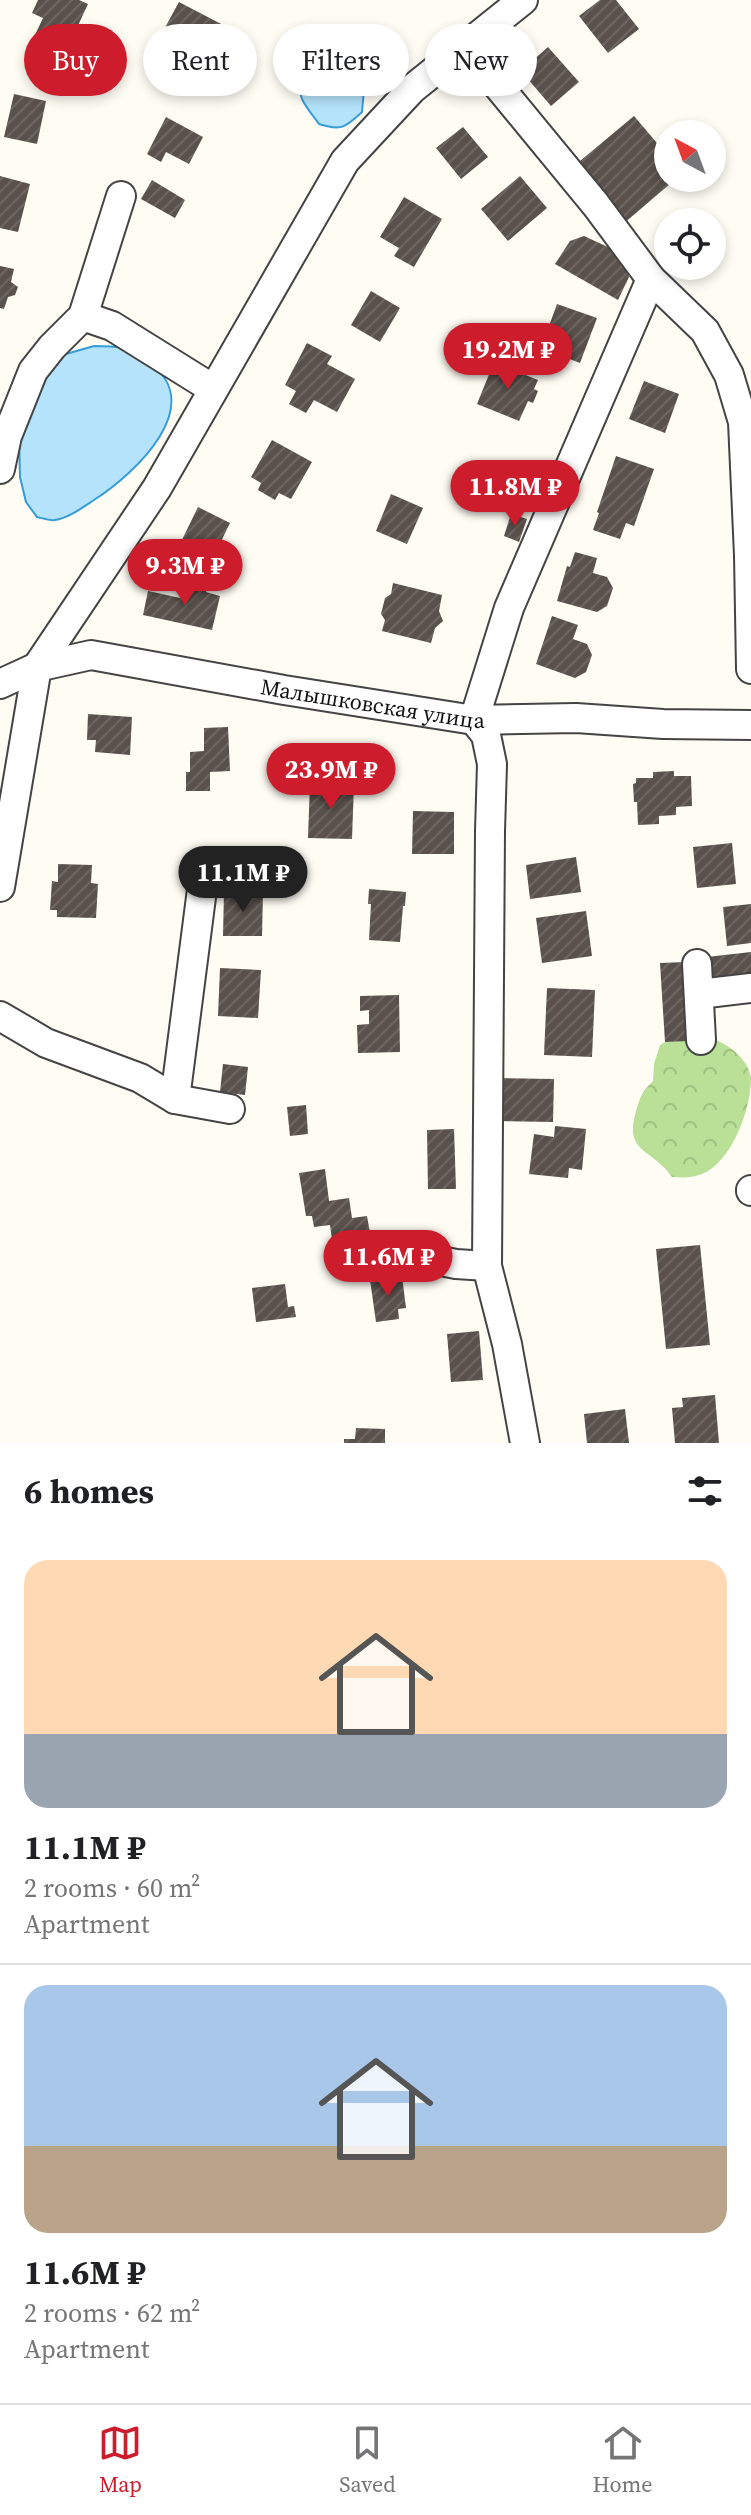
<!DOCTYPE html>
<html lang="en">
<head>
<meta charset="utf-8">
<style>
  :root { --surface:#fff; --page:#f6f6f6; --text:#202124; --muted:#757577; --line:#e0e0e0; --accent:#cd1c2b }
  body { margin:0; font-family:"Source Serif 4",serif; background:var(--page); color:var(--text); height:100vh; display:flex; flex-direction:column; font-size:30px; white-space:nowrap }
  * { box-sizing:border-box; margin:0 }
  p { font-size:26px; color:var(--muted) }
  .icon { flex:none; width:44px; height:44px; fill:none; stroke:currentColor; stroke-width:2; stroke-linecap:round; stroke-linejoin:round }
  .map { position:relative; height:1443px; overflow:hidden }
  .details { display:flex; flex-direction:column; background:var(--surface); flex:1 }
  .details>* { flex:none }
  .hud { position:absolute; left:24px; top:24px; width:704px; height:72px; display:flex; gap:16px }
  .needle { width:52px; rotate:319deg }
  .tools { position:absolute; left:654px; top:120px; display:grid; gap:16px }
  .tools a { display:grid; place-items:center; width:72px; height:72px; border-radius:50%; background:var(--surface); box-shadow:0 4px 12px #0003; font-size:40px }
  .price { position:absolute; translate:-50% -68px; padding:0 18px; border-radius:28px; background:var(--accent); color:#fff; font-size:26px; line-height:52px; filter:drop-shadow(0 2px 4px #0008) }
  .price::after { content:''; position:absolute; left:50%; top:48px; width:24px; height:18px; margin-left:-12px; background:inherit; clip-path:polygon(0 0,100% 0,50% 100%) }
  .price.current { background:#222; color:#fff }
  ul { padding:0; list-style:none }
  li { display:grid; align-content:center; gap:16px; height:424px; padding:0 24px }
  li+li { border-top:2px solid var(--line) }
  li span { display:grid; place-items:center; height:248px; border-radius:24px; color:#555 }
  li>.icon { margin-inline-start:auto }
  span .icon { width:144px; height:144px; fill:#fffc; stroke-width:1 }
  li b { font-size:34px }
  h2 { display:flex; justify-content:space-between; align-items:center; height:96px; padding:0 24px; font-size:34px }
  .chip { padding:0 28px; border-radius:36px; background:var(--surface); box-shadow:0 4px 12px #0003; font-size:28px; line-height:72px }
  .chip.current { background:var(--accent); color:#fff }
  .dock { display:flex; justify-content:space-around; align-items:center; height:112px; border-top:2px solid var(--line); background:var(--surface); font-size:22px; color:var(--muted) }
  .dock a { display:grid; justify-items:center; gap:4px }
  .dock .current { color:var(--accent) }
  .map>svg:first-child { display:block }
  .forest { fill:url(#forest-crowns) }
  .water { fill:#b4e3fb; stroke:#369cd8; stroke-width:2 }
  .building { fill:url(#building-hatch) }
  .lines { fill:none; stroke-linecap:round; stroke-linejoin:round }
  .minor-casing { stroke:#444; stroke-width:32 }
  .minor { stroke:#fff; stroke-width:28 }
  .labels { text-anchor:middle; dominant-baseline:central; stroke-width:8; stroke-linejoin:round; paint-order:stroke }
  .street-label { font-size:22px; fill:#111; stroke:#fff }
</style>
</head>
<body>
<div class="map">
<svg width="751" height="1443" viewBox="0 0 751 1443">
  <defs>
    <pattern id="forest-crowns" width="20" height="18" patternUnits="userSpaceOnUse" patternTransform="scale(2)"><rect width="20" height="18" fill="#bae097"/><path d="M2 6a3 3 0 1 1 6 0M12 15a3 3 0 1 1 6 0" fill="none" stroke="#9fbf81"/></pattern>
    <pattern id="building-hatch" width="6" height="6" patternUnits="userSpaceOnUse" patternTransform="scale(2)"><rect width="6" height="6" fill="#5a514c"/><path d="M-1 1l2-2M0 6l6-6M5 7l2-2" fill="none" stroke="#6d6662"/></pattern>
  </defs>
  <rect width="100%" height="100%" fill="#fffcf4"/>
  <path class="forest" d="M713,1039C730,1045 748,1059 751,1078C751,1108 734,1155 708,1171C696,1178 684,1178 672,1177C653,1149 625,1153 635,1115C640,1098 640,1094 653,1081L654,1064L660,1045L665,1042Z"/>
  <g class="water">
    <path d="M329,48L364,89L362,112C345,128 341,131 319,124C314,116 303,105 301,96C296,74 314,58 329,48Z"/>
    <path d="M94,346C120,346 123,346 145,360C212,402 135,474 94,500C83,507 69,518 55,520C50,521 42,518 37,517L26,502L20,477L19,438L46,368L66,354Z"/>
  </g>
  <g class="building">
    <path d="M38,0H79L88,4L67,49L35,35L43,18L32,13Z"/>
    <path d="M600,0H616L639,29L608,53L579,16Z"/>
    <path d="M179,2L225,26L207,60L161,35Z"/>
    <path d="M548,47L579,82L551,106L521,71Z"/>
    <path d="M14,94L46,101L37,144L4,137Z"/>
    <path d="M634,116L668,156V178H677L623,224L574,166Z"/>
    <path d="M166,117L203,137L189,164L166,152L161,162L147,154Z"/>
    <path d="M463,127L488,157L461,179L436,148Z"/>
    <path d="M0,176L30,184L18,232L0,228Z"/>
    <path d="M520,176L547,208L508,241L481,209Z"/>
    <path d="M152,180L185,200L175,218L141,199Z"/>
    <path d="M404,197L442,219L414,267L394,256L399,248L380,237Z"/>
    <path d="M584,236L610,248L625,266L629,277L618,300L555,264L570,241Z"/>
    <path d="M0,266L14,269L11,282L18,287L15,295L8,297L4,309L0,308Z"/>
    <path d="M371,291L400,308L380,342L351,325Z"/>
    <path d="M557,304L597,318L580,363L541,348Z"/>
    <path d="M307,343L332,356L327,364L355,379L337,412L314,400L306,413L289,404L296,391L285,385Z"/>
    <path d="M494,362L505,367L510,364L517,367L518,372L538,380L534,389L538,391L533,403L528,401L519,421L477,404Z"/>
    <path d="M644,381L679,394L665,433L629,419Z"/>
    <path d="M272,440L312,462L291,499L279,493L275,500L258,490L261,483L251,477Z"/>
    <path d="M616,456L654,469L634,526L626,523L620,539L593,530L599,513L597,512Z"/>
    <path d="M391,494L423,508L407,544L376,531Z"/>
    <path d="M198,507L230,523L207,570L191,563L196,555L179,546Z"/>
    <path d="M511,514L527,519L519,542L504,536Z"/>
    <path d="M575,552L597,558L593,573L607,577L613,588L607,606L597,612L557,601L567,566L570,567Z"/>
    <path d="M188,583L207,587L206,592L220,596L212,630L143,615L148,591L185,599Z"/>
    <path d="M393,583L442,595L439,611L443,621L435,628L431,643L382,631L385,620L381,614L385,598L391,594Z"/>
    <path d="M552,616L578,625L573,639L587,644L592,655L586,672L575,678L536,664Z"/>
    <path d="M88,714L132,717L130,755L95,752L96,740H87Z"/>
    <path d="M228,727L230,771L210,772V791H186V772H190V752L204,751V728Z"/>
    <path d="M674,771V776H691L692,806L676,807V815L659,816V824L638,825L637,802H634L633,784L636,783V778H653V772Z"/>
    <path d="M310,783L354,784L352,839L308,838Z"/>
    <path d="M413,811L454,812V854H412Z"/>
    <path d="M732,843L736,884L697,888L693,847Z"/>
    <path d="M576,857L581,892L530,899L526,865Z"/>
    <path d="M58,864L92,865L91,883L98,884L96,918L57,917V910H50L52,881L58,882Z"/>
    <path d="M369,889L406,892L405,906H403L400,942L369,940L371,904H368Z"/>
    <path d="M224,892H263L262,936H223Z"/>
    <path d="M751,904V943L727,946L723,907Z"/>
    <path d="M586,911L592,956L542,963L536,918Z"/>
    <path d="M751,952V978L710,982L707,957Z"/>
    <path d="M686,962L690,1041L665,1042L660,963Z"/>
    <path d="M220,968L261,970L258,1018L218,1016Z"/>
    <path d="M547,988L595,990L592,1057L544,1055Z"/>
    <path d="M399,995L400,1052L358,1053L357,1025L369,1024V1010L360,1011V996Z"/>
    <path d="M223,1064L248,1067L245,1095L220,1092Z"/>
    <path d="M499,1078L554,1079L553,1122L498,1121Z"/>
    <path d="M306,1105L308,1134L290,1136L287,1107Z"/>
    <path d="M555,1126L586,1129L582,1170L569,1168L568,1178L529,1174L534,1134L554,1137Z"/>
    <path d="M454,1129L456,1189H428L427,1130Z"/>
    <path d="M325,1169L329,1201L349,1198L352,1218L367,1216L370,1233L332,1239L330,1225L314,1227L312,1216H306L299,1173Z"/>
    <path d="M700,1245L710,1345L666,1349L656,1249Z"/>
    <path d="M402,1276L406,1308L398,1309L399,1319L376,1322L370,1280Z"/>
    <path d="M285,1284L288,1307L294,1306L296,1317L256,1322L252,1288Z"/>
    <path d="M479,1331L483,1380L451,1382L447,1334Z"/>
    <path d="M715,1395L719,1443H675L672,1408L683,1407L682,1398Z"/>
    <path d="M625,1409L629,1443H587L584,1414Z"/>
    <path d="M356,1428L385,1429V1443H344V1439H355Z"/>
  </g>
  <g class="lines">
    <g class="minor-casing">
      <g id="minor">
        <path d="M466,47L596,205L651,279L705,331L729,375L743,422L749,555L751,669"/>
        <path d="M83,316L112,326L213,389"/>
        <path d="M0,469L7,436L33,371L52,347L83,316L121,196"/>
        <path id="s1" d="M0,684L37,667L91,655L284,690L474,720L576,718L663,724L751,725"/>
        <path d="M0,887L37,667L157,488L345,161L412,89L523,0"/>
        <path d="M697,964L701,1040"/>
        <path d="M699,994L751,988"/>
        <path d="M0,1016L46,1043L140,1078L175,1099L230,1109"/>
        <path d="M175,1099L204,874"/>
        <path d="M751,1190V1191"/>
        <path d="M343,1256L390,1251L456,1264L487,1266"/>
        <path d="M525,1443L507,1344L487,1266L490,831L492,764L486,735L474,720L509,608L651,279"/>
      </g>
    </g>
    <use href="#minor" class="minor"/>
  </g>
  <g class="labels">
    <g class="street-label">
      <text stroke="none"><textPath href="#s1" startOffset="382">Малышковская улица</textPath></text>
    </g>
  </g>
</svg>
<div class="tools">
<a><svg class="needle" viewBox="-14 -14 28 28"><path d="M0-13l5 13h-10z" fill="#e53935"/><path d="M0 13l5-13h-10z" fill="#757577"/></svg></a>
<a><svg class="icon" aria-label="locate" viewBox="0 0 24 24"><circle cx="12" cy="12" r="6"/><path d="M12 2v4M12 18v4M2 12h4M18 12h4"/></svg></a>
</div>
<b class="price" style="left:508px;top:391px">19.2M ₽</b>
<b class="price" style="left:515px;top:528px">11.8M ₽</b>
<b class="price" style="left:185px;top:607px">9.3M ₽</b>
<b class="price" style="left:331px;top:811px">23.9M ₽</b>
<b class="price current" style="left:243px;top:914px">11.1M ₽</b>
<b class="price" style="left:388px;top:1298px">11.6M ₽</b>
<div class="hud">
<a class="chip current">Buy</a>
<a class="chip">Rent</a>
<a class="chip">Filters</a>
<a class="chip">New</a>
</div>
</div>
<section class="details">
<h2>6 homes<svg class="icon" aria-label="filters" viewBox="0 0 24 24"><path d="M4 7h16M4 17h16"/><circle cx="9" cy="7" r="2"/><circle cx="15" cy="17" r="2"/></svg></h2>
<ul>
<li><span style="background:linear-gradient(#ffd9b3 70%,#9aa5b1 0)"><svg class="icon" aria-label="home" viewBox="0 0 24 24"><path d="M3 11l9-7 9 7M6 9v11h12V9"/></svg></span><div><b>11.1M ₽</b><p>2 rooms · 60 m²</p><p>Apartment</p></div></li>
<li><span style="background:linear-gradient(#a9c7e8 65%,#b9a48a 0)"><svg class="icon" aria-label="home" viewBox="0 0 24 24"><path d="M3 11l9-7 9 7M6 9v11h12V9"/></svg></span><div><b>11.6M ₽</b><p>2 rooms · 62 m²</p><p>Apartment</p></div></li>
</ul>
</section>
<nav class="dock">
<a class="current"><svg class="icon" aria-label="map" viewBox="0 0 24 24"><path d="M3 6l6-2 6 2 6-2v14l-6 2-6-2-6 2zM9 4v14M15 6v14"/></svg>Map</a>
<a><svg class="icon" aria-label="saved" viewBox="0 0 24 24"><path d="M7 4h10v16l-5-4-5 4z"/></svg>Saved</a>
<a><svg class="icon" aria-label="home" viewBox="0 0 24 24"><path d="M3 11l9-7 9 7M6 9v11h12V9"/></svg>Home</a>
</nav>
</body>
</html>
